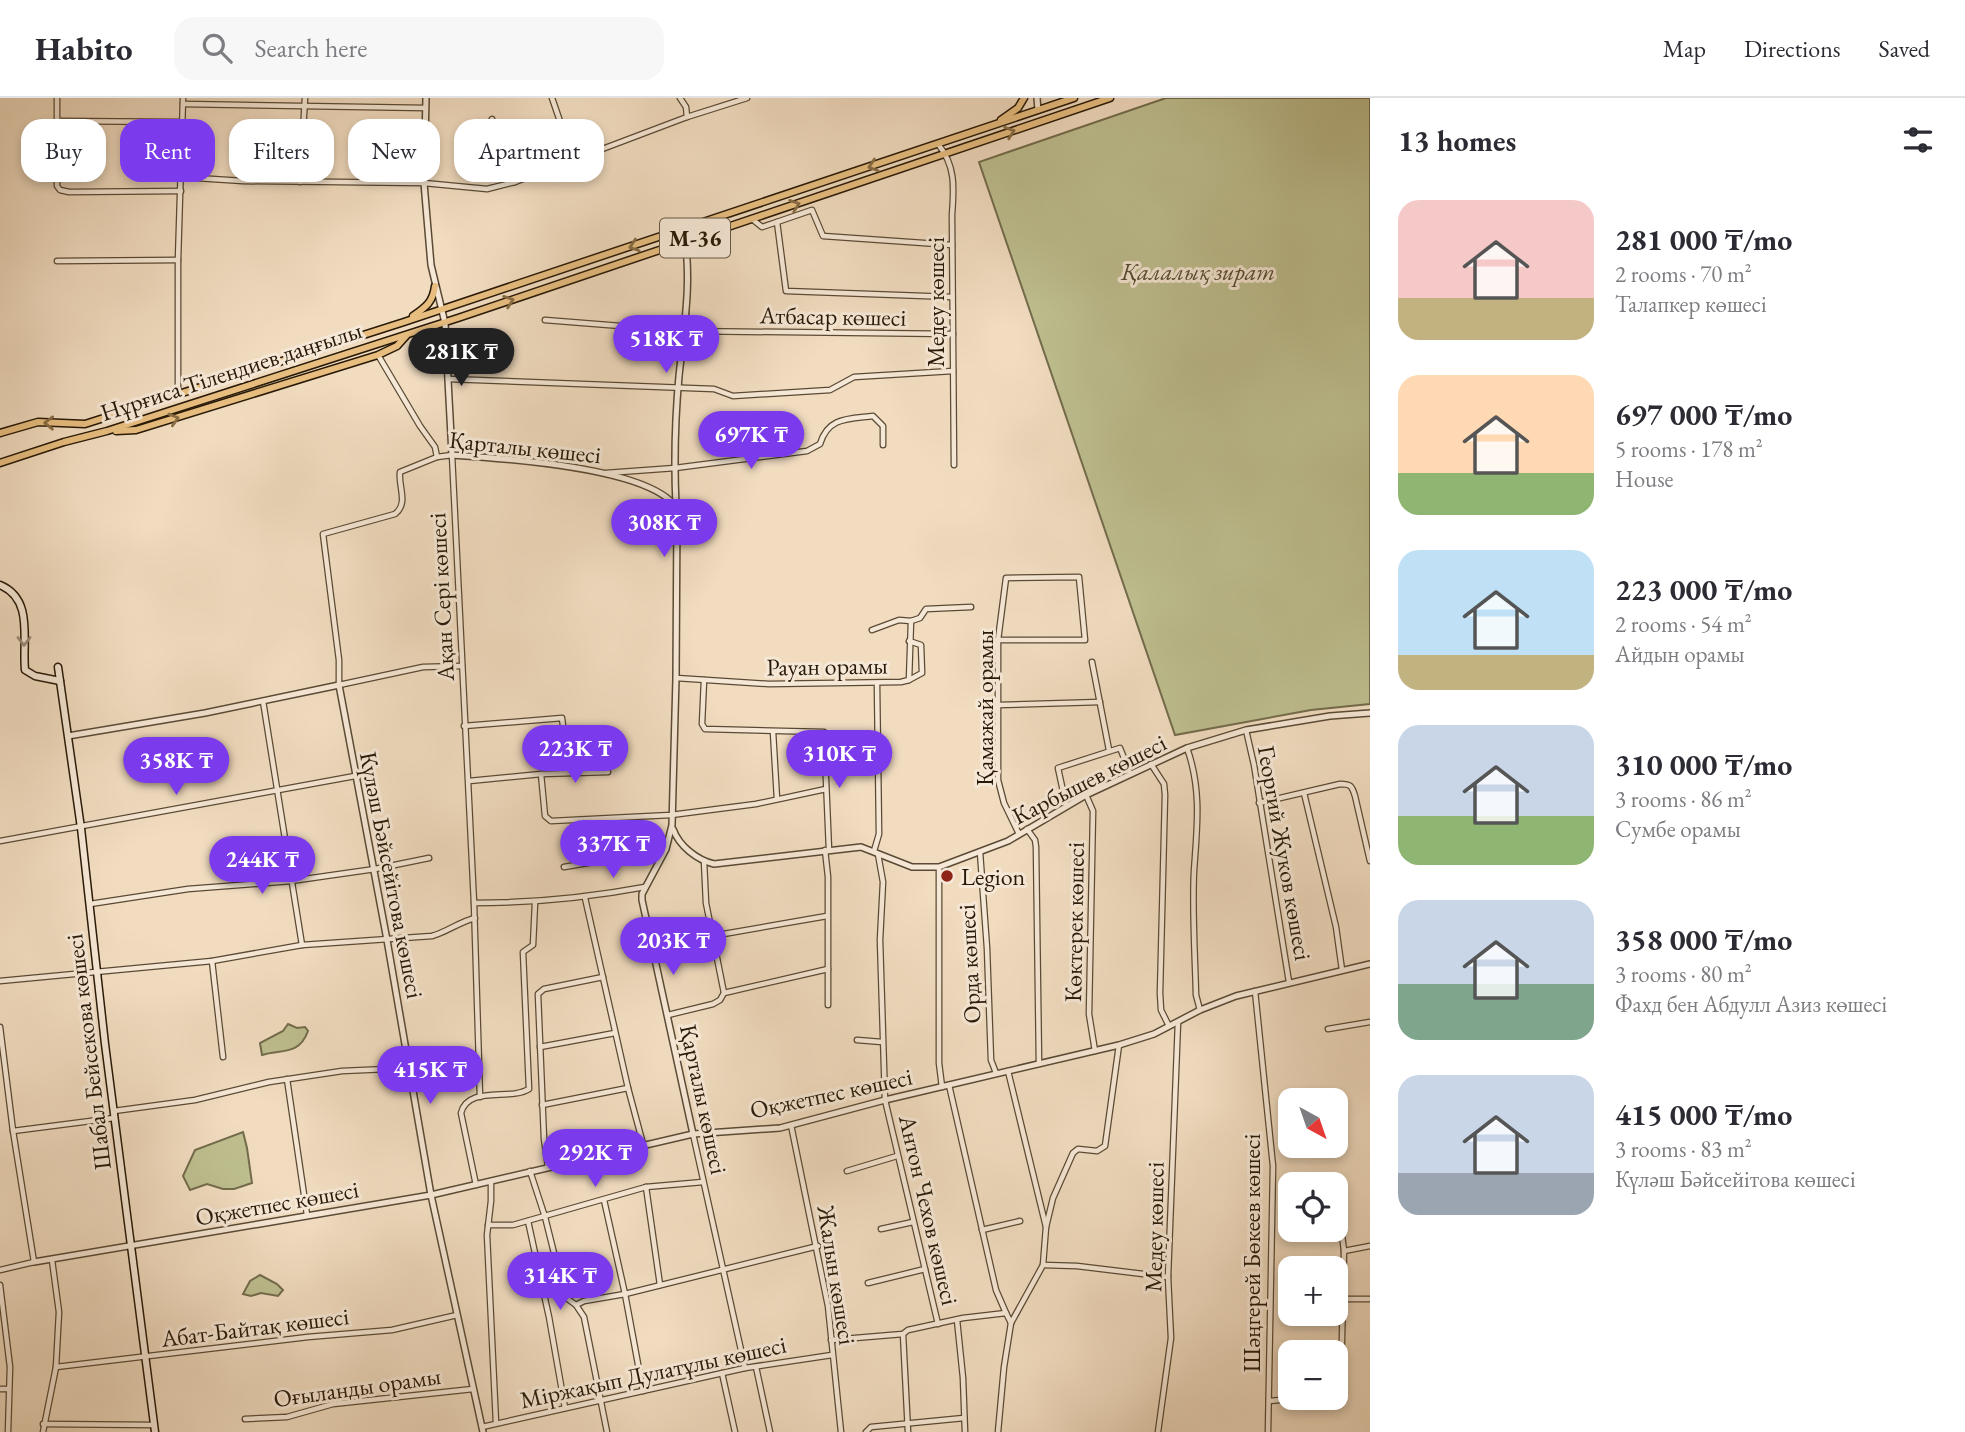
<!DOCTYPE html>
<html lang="en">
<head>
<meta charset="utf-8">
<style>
  :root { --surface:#fff; --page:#f7f7f7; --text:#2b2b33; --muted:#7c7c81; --line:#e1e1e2; --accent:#7c3aed }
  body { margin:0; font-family:"EB Garamond",serif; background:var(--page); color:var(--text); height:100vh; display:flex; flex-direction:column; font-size:26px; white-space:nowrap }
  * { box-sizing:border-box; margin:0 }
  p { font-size:23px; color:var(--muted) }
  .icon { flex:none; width:38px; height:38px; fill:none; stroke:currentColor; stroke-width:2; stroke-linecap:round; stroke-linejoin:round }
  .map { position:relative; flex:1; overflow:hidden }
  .details { display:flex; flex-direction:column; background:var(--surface); width:595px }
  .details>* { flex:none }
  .top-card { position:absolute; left:21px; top:21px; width:665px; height:63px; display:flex; gap:14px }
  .needle { width:46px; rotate:140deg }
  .tools { position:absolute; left:1278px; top:990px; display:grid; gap:14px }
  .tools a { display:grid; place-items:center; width:70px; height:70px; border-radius:14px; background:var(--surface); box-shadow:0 4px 10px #0003; font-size:35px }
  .price { position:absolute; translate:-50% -60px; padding:0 16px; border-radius:24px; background:var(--accent); color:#fff; font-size:23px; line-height:46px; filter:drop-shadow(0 2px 4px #0008) }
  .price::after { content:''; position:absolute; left:50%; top:42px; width:21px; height:16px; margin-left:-10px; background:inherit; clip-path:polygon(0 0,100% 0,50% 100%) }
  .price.selected { background:#222; color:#fff }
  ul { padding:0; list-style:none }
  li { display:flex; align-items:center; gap:21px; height:175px; padding:0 28px }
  li span { display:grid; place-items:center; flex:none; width:196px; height:140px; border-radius:21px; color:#555 }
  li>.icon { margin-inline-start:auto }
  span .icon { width:84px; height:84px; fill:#fffc; stroke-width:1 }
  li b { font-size:30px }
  h2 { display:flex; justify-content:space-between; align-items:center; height:84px; padding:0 28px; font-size:30px }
  .chip { padding:0 24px; border-radius:21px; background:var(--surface); box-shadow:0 4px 10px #0003; font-size:24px; line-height:63px }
  .chip.selected { background:var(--accent); color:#fff }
  header { display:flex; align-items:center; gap:42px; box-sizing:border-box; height:98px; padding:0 35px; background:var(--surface); border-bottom:2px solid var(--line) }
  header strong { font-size:33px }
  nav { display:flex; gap:38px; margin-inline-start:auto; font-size:24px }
  .search { width:490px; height:63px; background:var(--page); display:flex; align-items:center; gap:18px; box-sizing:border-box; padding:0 24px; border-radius:21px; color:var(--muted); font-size:26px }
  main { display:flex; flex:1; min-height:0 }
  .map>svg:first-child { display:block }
  .green { fill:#bebf90; stroke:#736c4c; stroke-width:2 }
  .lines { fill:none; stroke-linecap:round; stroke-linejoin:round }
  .minor-casing { stroke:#5a4a35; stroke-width:7 }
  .tertiary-casing { stroke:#5a4a35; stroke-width:8 }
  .secondary-casing { stroke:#281907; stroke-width:9 }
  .primary-casing { stroke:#281907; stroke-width:9 }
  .minor { stroke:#f6e8d6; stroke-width:4.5 }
  .tertiary { stroke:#f6e8d6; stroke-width:5 }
  .secondary { stroke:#f6e8d6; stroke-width:6 }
  .primary { stroke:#e8be80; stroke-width:6 }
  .oneway { stroke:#886c44 }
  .oneway2 { stroke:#998b79 }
  .poi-dot { fill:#8f2418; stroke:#f6e8d6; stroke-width:2.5 }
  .labels { text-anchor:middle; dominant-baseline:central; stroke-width:6; stroke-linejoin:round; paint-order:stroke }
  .shield { fill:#f6e8d6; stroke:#665745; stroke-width:2 }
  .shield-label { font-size:23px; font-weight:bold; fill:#281907 }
  .park-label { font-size:24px; font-style:italic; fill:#554b30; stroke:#f6e8d6 }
  .street-label { font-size:24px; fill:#281907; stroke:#f6e8d6 }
  .poi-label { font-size:24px; fill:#281907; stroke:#f6e8d6; text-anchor:start }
</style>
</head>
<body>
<header>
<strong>Habito</strong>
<div class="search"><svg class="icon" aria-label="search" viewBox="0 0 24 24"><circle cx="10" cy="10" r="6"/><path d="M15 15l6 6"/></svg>Search here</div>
<nav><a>Map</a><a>Directions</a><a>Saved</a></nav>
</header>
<main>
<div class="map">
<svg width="1370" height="1334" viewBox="0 0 1370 1334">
  <rect width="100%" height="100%" fill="#f1dcc0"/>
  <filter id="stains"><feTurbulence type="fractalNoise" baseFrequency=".00286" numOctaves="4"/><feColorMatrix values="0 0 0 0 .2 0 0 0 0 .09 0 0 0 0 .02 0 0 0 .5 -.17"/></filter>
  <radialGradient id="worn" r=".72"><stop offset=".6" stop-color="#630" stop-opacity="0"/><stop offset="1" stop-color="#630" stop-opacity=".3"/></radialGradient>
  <g class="green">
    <path d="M1166,0H1370V606L1311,612L1175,637L979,64Z"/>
    <path d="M288,926L297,930L305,929L308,933C299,958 281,951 262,957L260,945L283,933Z"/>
    <path d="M243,1034L247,1050L252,1085L234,1091H223L207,1086L190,1092L183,1078L195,1052Z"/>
    <path d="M260,1177L277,1186L283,1192L278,1198L261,1195L251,1198L243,1196L250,1183Z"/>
  </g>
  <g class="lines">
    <g class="minor-casing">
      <g id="minor">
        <path d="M57,0V88L60,92L69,94L181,93"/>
        <path d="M552,0L573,61"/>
        <path d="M183,6L426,10"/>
        <path d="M687,19L747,0"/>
        <path d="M492,21L515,84"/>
        <path d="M58,23L183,24"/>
        <path d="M938,46C956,68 954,90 952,117L954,367"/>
        <path d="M181,79L243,83L424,85L487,91L515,84L687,19L686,9L680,0"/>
        <path d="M300,84L305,0"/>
        <path d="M752,121L762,129L777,124L786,193L952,199"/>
        <path d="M777,124L812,112L823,138L952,147"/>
        <path d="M57,163L178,162"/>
        <path d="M545,222L684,233L953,236"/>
        <path d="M378,257L420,328L435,349L437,359L452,357L474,805L480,999"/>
        <path d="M448,281L714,291L733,298L830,292L854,279L953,273"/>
        <path d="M178,297V162L183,0"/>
        <path d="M437,359L400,374C398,389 409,405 395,416L323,436L339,562V587L423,569L462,568"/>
        <path d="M606,375L675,370L807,353L820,346C828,319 848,321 873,318L883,328V347"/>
        <path d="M872,532L899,522L911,523"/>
        <path d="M998,542H1085L1079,479L1006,480L998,542V682L1004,705L1019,736"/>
        <path d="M1092,564L1109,652"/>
        <path d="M676,580L769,586L901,584L909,582L911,523L920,520L926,511L971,509"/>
        <path d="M704,582L702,626L705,631L824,634L829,752"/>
        <path d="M909,582L922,575L921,547L909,543"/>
        <path d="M263,603L302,847"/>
        <path d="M998,607L1100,604"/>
        <path d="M464,628L562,620L569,674"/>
        <path d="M1246,632L1254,667L1289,884"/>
        <path d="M773,634L777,701"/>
        <path d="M1187,650C1202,692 1197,730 1194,773C1192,813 1195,856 1196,897L1200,912"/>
        <path d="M1151,666L1164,686L1165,697L1160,895L1161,912L1169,928"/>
        <path d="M541,676L545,718L551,723L671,717L756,706L826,691"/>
        <path d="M469,683L541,676L608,674"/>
        <path d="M1304,695L1336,829L1342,872"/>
        <path d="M1086,697L1093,713L1089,916L1095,953"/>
        <path d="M1259,705L1340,686C1351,686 1352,688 1355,698L1370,763"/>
        <path d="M1066,707L1058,670L1120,650L1130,675"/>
        <path d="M1027,731L1035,742L1036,749L1039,966"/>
        <path d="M0,743L355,678"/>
        <path d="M825,752L828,779V907"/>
        <path d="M874,753L879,736L877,586"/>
        <path d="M980,754L987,850L991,962L996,975"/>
        <path d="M878,756L883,784L880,842L885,1002L938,1226"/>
        <path d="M704,763L706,805L724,895"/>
        <path d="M564,769L665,752"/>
        <path d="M939,769V965L942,989"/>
        <path d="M585,800L628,990L643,1046"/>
        <path d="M474,805C534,805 586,800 645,789"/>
        <path d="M90,806L188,791L291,783L375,771L429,760"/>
        <path d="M712,838L827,818"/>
        <path d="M212,863L223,959"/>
        <path d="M0,883L212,863L302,847L432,838C447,834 459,824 475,820"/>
        <path d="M1255,893L1273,1068L1268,1334"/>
        <path d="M668,917L713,906L720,902L724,895L828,871"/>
        <path d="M0,929L13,1033L34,1164L0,1172"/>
        <path d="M1328,931L1370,924"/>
        <path d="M857,942L882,944"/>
        <path d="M540,949L615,935"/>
        <path d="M1008,973L1046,1129"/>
        <path d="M287,981L307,1117"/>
        <path d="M949,987L996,1192L1006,1215"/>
        <path d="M542,1007L628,990"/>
        <path d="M114,1013L195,1002L269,984L342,973L410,970"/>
        <path d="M791,1027L828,1208L841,1334"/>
        <path d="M13,1033L114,1020"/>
        <path d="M693,1036L745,1270"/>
        <path d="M548,1069L544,1041L538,896L544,891L603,879"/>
        <path d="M530,1073L545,1119L565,1199L576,1207L584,1203L625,1196L818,1148"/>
        <path d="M847,1073L897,1058"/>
        <path d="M491,1083V1103L487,1137L496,1325"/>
        <path d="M476,1087L461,1015C468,987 510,1003 529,991L523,854L533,847L535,805"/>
        <path d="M646,1089L660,1187"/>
        <path d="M604,1102L625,1196L643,1293"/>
        <path d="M528,1123L549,1219L565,1310"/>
        <path d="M488,1127H513L646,1089L703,1084"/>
        <path d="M881,1131L913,1124"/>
        <path d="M982,1132L1020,1123"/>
        <path d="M1344,1153L1370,1148"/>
        <path d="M1043,1167L1077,1168L1168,1179"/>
        <path d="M868,1185L925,1171"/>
        <path d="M0,1187L10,1269L8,1334"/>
        <path d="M1343,1201H1370"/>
        <path d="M576,1207L584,1219L607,1334"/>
        <path d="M957,1222L963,1280L965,1334"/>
        <path d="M903,1236L908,1334"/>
        <path d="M831,1242L903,1236L908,1232L963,1220L1006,1215L1011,1225"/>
        <path d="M56,1269L308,1239L392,1232L457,1217"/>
        <path d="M756,1269L770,1334"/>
        <path d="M722,1275L735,1334"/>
        <path d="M0,1291H8"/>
        <path d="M1335,1294L1341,1283L1344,1153L1337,1098"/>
        <path d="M1269,1303L1299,1300"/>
        <path d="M245,1321L287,1319L333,1306L473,1291"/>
        <path d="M43,1326L154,1327"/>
        <path d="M482,1329L745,1270L832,1257"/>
        <path d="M43,1334L56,1269L59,1214L52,1162"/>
        <path d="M866,1334L871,1329L964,1320"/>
        <path d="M998,1334L1004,1269L1011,1225L1043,1167L1046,1129L1053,1100L1073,1055L1078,1051L1097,1053L1105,1048L1119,947"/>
        <path d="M1158,1334L1171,1240L1168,1179L1178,924"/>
      </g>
    </g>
    <g class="tertiary-casing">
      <g id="tertiary">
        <path d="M426,0L424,85L431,167L445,225L452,357C499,360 653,369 677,411L676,580L672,727L666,751L642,796V802L693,1036"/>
        <path d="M1037,0L1038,12"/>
        <path d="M676,408C674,365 675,321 679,278C684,230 693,178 683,131"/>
        <path d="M68,638L205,615L339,587L387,842L431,1097L483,1334"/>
        <path d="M673,731C679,748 697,762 714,766L861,749L912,769H939L1008,743L1086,697L1187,650L1246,632L1330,618L1370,615"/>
        <path d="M34,1164L431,1097L693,1036L780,1030L885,1002L1119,947L1154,936L1200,912L1236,898L1370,866"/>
      </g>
    </g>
    <g class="secondary-casing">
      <g id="secondary">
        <path d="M0,487C34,501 22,542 25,572L35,578L60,583"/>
        <path d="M58,569L81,730L105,946L155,1334"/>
      </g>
    </g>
    <g class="primary-casing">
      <g id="primary">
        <path d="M1001,22L1018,10L1024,0"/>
        <path d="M413,218C426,209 433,204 435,188"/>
        <path d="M116,333L136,332L378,257L397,248L406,238"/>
        <path d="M0,335L38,324L85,326L404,224L1074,0"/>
        <path d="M0,365L64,344L107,333L458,220L1110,0"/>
      </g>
    </g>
    <use href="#minor" class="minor"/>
    <use href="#tertiary" class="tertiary"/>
    <use href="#secondary" class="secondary"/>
    <use href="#primary" class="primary"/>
  </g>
  <defs><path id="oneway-chevron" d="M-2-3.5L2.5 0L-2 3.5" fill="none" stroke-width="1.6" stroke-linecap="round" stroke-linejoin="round" transform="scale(1.75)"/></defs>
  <g class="oneway">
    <use href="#oneway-chevron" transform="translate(1010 34) rotate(-19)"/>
    <use href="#oneway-chevron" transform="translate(873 68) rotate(162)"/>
    <use href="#oneway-chevron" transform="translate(795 107) rotate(-19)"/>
    <use href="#oneway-chevron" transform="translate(634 148) rotate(162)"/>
    <use href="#oneway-chevron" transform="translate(509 203) rotate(-19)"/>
    <use href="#oneway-chevron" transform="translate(174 321) rotate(-16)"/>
    <use href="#oneway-chevron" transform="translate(49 325) rotate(-179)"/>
  </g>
  <use class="oneway2" href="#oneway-chevron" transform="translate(24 543) rotate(90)"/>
  <circle class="poi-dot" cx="947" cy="778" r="7"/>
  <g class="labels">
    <rect class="shield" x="660" y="120.5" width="70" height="39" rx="5"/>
    <g class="shield-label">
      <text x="695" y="140">M-36</text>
    </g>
    <g class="park-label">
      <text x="1198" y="173">Қалалық зират</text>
    </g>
    <g class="street-label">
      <text transform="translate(935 204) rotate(-90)">Медеу көшесі</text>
      <text transform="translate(833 218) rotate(1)">Атбасар көшесі</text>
      <text transform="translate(231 273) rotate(-18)">Нұрғиса Тілендиев даңғылы</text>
      <text transform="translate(525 349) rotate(6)">Қарталы көшесі</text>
      <text transform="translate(441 499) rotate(-93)">Ақан Сері көшесі</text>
      <text transform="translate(827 568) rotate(-1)">Рауан орамы</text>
      <text transform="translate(984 610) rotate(-90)">Қамажай орамы</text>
      <text transform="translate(1089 681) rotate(-27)">Карбышев көшесі</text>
      <text transform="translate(1285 755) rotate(80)">Георгий Жуков көшесі</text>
      <text transform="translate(392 777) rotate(79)">Күләш Бәйсейітова көшесі</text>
      <text transform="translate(1074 824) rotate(-89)">Көктерек көшесі</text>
      <text transform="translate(969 866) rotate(-93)">Орда көшесі</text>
      <text transform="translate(88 954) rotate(-97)">Шабал Бейсекова көшесі</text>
      <text transform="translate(831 995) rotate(-12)">Оқжетпес көшесі</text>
      <text transform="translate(704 1001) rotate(78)">Қарталы көшесі</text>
      <text transform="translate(277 1105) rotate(-10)">Оқжетпес көшесі</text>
      <text transform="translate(929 1112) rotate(77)">Антон Чехов көшесі</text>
      <text transform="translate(1154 1129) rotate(-89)">Медеу көшесі</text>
      <text transform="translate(1251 1155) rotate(-90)">Шәңгерей Бөкеев көшесі</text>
      <text transform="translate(837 1177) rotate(81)">Жалын көшесі</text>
      <text transform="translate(255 1229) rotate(-7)">Абат-Байтақ көшесі</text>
      <text transform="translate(653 1274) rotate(-12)">Міржақып Дулатұлы көшесі</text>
      <text transform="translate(357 1289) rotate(-8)">Оғыланды орамы</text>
    </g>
    <g class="poi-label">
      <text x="961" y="778">Legion</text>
    </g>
  </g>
  <rect width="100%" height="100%" filter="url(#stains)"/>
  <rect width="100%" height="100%" fill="url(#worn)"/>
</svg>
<div class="tools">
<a><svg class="needle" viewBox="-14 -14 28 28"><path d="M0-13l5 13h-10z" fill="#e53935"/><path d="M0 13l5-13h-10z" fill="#7c7c81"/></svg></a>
<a><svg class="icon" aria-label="locate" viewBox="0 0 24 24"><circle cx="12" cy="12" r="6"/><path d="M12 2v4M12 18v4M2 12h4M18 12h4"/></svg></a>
<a>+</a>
<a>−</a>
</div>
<b class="price" style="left:666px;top:277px">518K ₸</b>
<b class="price selected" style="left:461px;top:290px">281K ₸</b>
<b class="price" style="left:751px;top:373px">697K ₸</b>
<b class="price" style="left:664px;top:461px">308K ₸</b>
<b class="price" style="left:575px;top:687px">223K ₸</b>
<b class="price" style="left:839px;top:692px">310K ₸</b>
<b class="price" style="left:176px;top:699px">358K ₸</b>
<b class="price" style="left:613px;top:782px">337K ₸</b>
<b class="price" style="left:262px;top:798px">244K ₸</b>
<b class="price" style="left:673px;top:879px">203K ₸</b>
<b class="price" style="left:430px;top:1008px">415K ₸</b>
<b class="price" style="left:595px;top:1091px">292K ₸</b>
<b class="price" style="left:560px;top:1214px">314K ₸</b>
<div class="top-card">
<a class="chip">Buy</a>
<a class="chip selected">Rent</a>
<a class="chip">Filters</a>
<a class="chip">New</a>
<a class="chip">Apartment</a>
</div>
</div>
<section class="details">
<h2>13 homes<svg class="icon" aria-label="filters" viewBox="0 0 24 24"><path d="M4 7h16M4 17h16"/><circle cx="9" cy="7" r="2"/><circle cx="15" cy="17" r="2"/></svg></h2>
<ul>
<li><span style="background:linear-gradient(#f6c9c9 70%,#c2b280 0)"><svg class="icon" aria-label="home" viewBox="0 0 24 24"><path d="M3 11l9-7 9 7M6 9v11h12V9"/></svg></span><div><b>281 000 ₸/mo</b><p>2 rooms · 70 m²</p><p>Талапкер көшесі</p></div></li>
<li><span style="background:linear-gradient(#ffd9b3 70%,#8fb573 0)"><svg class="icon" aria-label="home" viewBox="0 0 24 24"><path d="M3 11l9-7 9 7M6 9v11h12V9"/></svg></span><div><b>697 000 ₸/mo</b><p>5 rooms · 178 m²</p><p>House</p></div></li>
<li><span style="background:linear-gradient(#bfe0f5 75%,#c2b280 0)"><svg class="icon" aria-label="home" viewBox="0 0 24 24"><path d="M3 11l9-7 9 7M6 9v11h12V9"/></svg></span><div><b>223 000 ₸/mo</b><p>2 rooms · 54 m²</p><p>Айдын орамы</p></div></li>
<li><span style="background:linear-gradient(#c9d6e8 65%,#8fb573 0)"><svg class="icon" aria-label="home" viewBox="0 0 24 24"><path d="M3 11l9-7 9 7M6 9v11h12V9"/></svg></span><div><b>310 000 ₸/mo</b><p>3 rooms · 86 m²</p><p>Сумбе орамы</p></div></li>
<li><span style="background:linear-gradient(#c9d6e8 60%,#7fa58c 0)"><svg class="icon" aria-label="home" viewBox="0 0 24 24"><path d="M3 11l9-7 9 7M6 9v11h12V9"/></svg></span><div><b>358 000 ₸/mo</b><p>3 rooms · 80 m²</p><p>Фахд бен Абдулл Азиз көшесі</p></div></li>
<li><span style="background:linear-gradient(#c9d6e8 70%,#9aa5b1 0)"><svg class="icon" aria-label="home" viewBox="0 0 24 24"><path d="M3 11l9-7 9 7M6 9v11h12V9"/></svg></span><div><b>415 000 ₸/mo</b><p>3 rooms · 83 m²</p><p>Күләш Бәйсейітова көшесі</p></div></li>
</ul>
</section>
</main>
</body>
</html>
